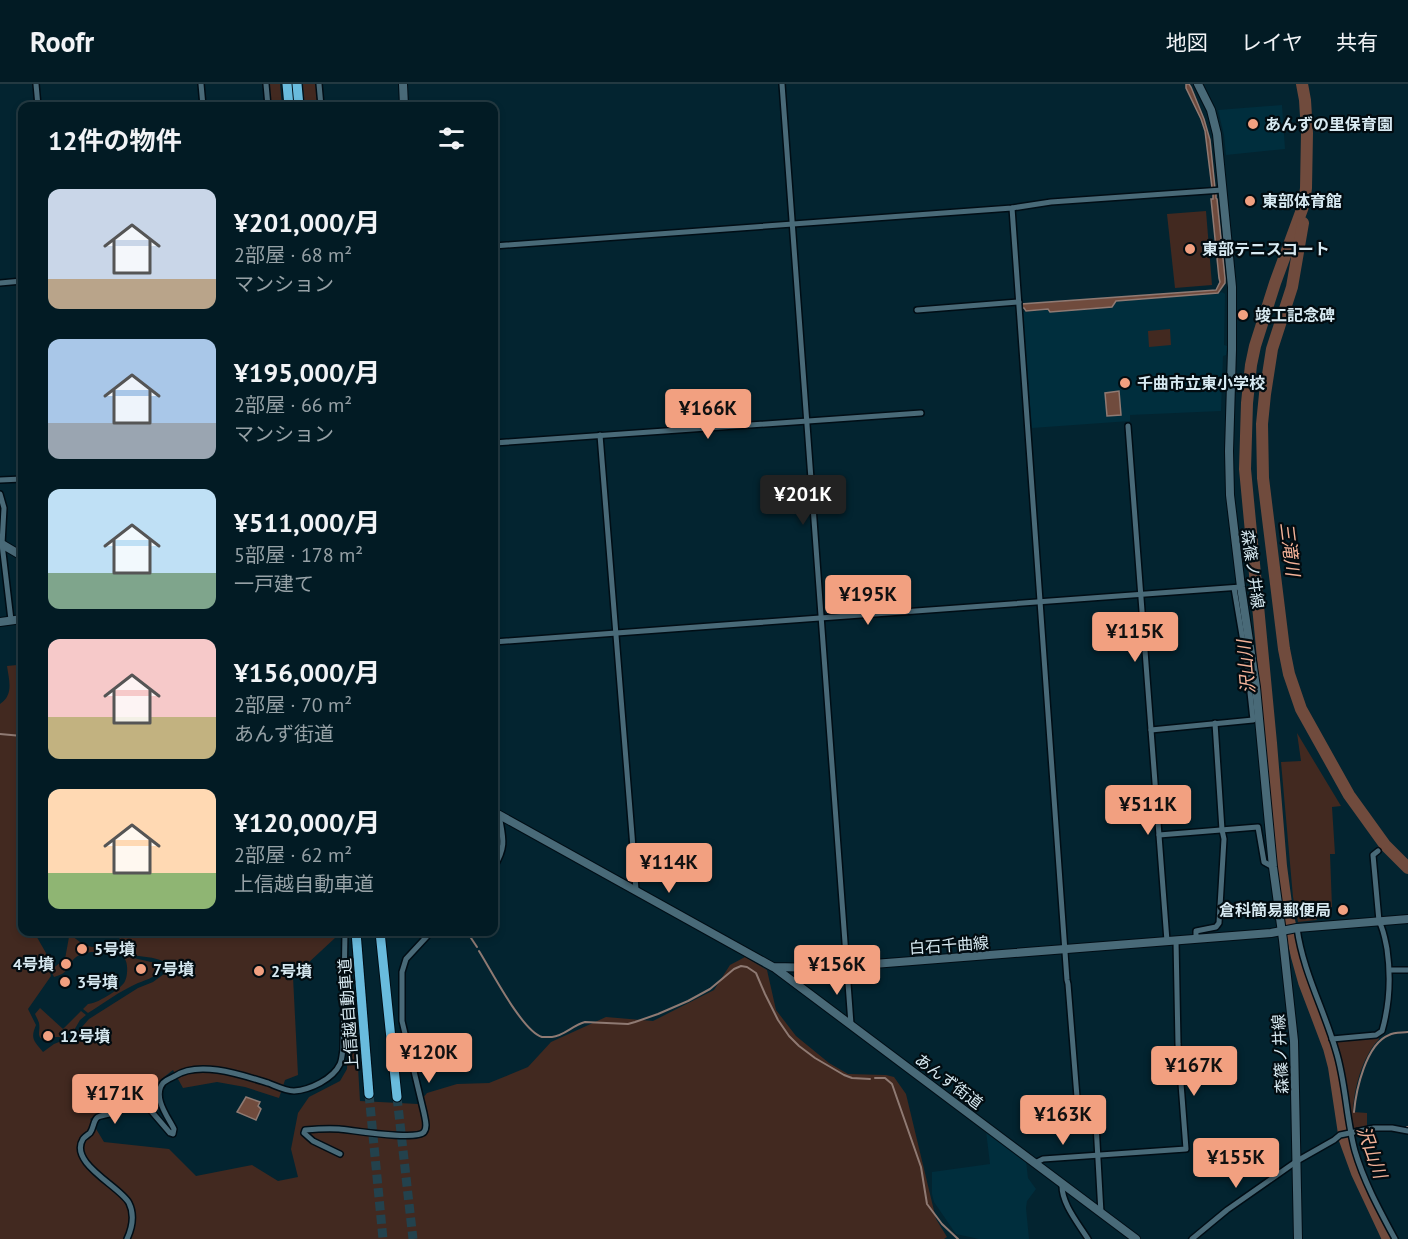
<!DOCTYPE html>
<html lang="ja">
<head>
<meta charset="utf-8">
<style>
  :root { --surface:#021b24; --page:#102831; --text:#f1f3f6; --muted:#96a1a6; --line:#233941; --accent:#f2a080 }
  body { margin:0; font-family:"PT Sans","Noto Sans JP",sans-serif; background:var(--page); color:var(--text); height:100vh; display:flex; flex-direction:column; font-size:22px; white-space:nowrap }
  * { box-sizing:border-box; margin:0 }
  p { font-size:20px; color:var(--muted) }
  .icon { flex:none; width:33px; height:33px; fill:none; stroke:currentColor; stroke-width:2; stroke-linecap:round; stroke-linejoin:round }
  .map { position:relative; flex:1; overflow:hidden }
  .sheet { position:absolute; left:18px; top:18px; width:480px; height:834px; display:flex; flex-direction:column; background:var(--surface); border-radius:12px; box-shadow:0 3px 9px #0003,0 0 0 2px var(--line) }
  .sheet>* { flex:none }
  .price { position:absolute; translate:-50% -51px; padding:0 14px; border-radius:6px; background:var(--accent); color:#111; font-size:20px; line-height:39px; filter:drop-shadow(0 2px 3px #0008) }
  .price::after { content:''; position:absolute; left:50%; top:36px; width:18px; height:14px; margin-left:-9px; background:inherit; clip-path:polygon(0 0,100% 0,50% 100%) }
  .price.current { background:#222; color:#fff }
  ul { padding:0; list-style:none }
  li { display:flex; align-items:center; gap:18px; height:150px; padding:0 30px }
  li span { display:grid; place-items:center; flex:none; width:168px; height:120px; border-radius:12px; color:#555 }
  li>.icon { margin-inline-start:auto }
  span .icon { width:72px; height:72px; fill:#fffc; stroke-width:1 }
  li b { font-size:26px }
  h2 { display:flex; justify-content:space-between; align-items:center; height:72px; padding:0 30px; font-size:26px }
  header { display:flex; align-items:center; gap:36px; box-sizing:border-box; height:84px; padding:0 30px; background:var(--surface); border-bottom:2px solid var(--line) }
  header strong { font-size:28px }
  nav { display:flex; gap:33px; margin-inline-start:auto; font-size:21px }
  .map>svg:first-child { display:block }
  .built { fill:#002e3d }
  .green { fill:#422920 }
  .water { fill:#704b3d; stroke:#8f7a73; stroke-width:1.5 }
  .lines { fill:none; stroke-linecap:round; stroke-linejoin:round }
  .stream { stroke:#8f7a73; stroke-width:2 }
  .river { stroke:#704b3d; stroke-width:12 }
  .highway-tunnel { stroke:#23424d; stroke-width:9; stroke-dasharray:9 4.5; stroke-linecap:butt }
  .street-casing { stroke:#000d15; stroke-width:8 }
  .secondary-casing { stroke:#000d15; stroke-width:10 }
  .highway-casing { stroke:#000d15; stroke-width:11 }
  .street { stroke:#496a78; stroke-width:5 }
  .secondary { stroke:#496a78; stroke-width:8 }
  .highway { stroke:#69bbdd; stroke-width:9 }
  .poi-dot { fill:#f2a080; stroke:#020c11; stroke-width:2 }
  .labels { text-anchor:middle; dominant-baseline:central; stroke-width:4.5; stroke-linejoin:round; paint-order:stroke }
  .poi-label { font-size:16px; font-weight:bold; fill:#d7e9f1; stroke:#020c11; text-anchor:start }
  .street-label { font-size:16px; fill:#d7e9f1; stroke:#020c11 }
  .water-label { font-size:18px; font-style:italic; fill:#f4b298; stroke:#020c11 }
</style>
</head>
<body>
<header>
<strong>Roofr</strong>
<nav><a>地図</a><a>レイヤ</a><a>共有</a></nav>
</header>
<div class="map">
<svg width="1408" height="1155" viewBox="0 0 1408 1155">
  <rect width="100%" height="100%" fill="#032430"/>
  <g class="built">
    <path d="M1282,21L1285,65L1226,71L1224,51L1218,26Z"/>
    <path d="M1222,208L1225,210L1224,261L1227,262L1226,271L1223,272L1221,327L1130,331V337L1032,344L1022,228L1048,226L1050,228L1112,224L1116,217L1218,210Z"/>
    <path d="M986,1047L1026,1077L1028,1094L1036,1105L1027,1117L1026,1124L1029,1155H979L956,1150L934,1118L932,1110V1088L990,1080Z"/>
  </g>
  <g class="green">
    <path d="M269,0H280L282,22H270Z"/>
    <path d="M303,0H317L319,22H305Z"/>
    <path d="M1206,127L1212,201L1175,204L1167,130Z"/>
    <path d="M1170,245L1171,261L1149,263L1148,247Z"/>
    <path d="M17,581V587H20L22,605V848H34L46,869C45,877 49,884 51,892L28,925L36,941C30,955 34,957 43,968L54,960L74,952L89,935L138,904L153,898L164,890L166,879C149,867 115,881 120,848H335V854L293,893L298,991L285,996L279,1014L245,1003L217,998L183,1004L173,986L159,997L148,1012L125,1011L90,1035L104,1058L169,1065L196,1092L252,1081L278,1097L298,1093L291,1065L298,1029L309,1013L340,997L347,985L348,924L355,931L360,1017L418,1020L427,1009L457,1000L489,999L528,983L551,958L606,933L653,937L714,906L730,881L745,873L767,886L776,926L796,952L829,979L848,990L886,991L894,993L906,1010L936,1135L947,1153L944,1155H0V620C14,611 9,596 7,582Z"/>
    <path d="M1297,649L1341,722L1332,723L1335,770H1330L1332,823L1314,826L1317,836L1298,838L1293,813L1281,678L1301,677Z"/>
    <path d="M72,852L84,861L92,863L117,861L129,873L160,880L159,888C153,894 146,896 138,899C120,907 104,919 88,929L83,925L88,920C96,919 102,915 109,911C114,908 120,904 124,899C128,894 129,877 123,873C116,867 94,867 86,869C68,873 73,883 62,890C60,891 57,892 54,893L52,889V885L65,875L69,853Z"/>
    <path d="M40,924L63,945L81,927L86,931L80,936L73,948L63,949L60,953H53L48,958C34,953 41,949 39,939C39,938 35,930 35,930Z"/>
    <path d="M1378,953L1379,955C1362,973 1354,1004 1353,1028L1367,1029V1042L1354,1045L1336,959L1337,957Z"/>
  </g>
  <g class="water">
    <path d="M1186,0H1189L1191,3L1204,35L1210,56L1215,104H1212L1205,47L1201,35L1186,4Z"/>
    <path d="M1213,109H1216V114L1217,115L1225,194V199L1218,209L1116,217L1112,223L1050,228L1048,225L1026,227L1024,224H1021V220L1216,206L1220,198L1219,194L1211,115H1213Z"/>
    <path d="M1119,307L1121,331L1107,332L1105,309Z"/>
    <path d="M246,1013L260,1018L258,1022L261,1025L256,1036L237,1028Z"/>
  </g>
  <g class="lines">
    <g class="stream">
      <path d="M0,650L22,652"/>
      <path d="M494,749L497,756L494,768"/>
      <path d="M467,848L477,863"/>
      <path d="M479,867C491,886 522,947 542,953C543,953 551,953 552,953C564,952 573,941 585,938L628,940L635,938L658,930L688,917L710,905L734,885L741,882L747,883L756,889L765,910L778,936L789,952L799,962L815,974L844,991L852,994L870,995"/>
      <path d="M875,994H885L892,1000L921,1083L927,1120L942,1140L958,1155"/>
      <path d="M1354,1028C1356,1006 1366,960 1389,951C1395,948 1402,949 1408,948"/>
      <path d="M1407,1043H1408"/>
    </g>
    <g class="river">
      <path d="M1302,0L1305,16L1307,49L1306,104L1304,120L1275,199L1255,262L1251,281L1247,319L1245,385L1271,659L1281,782L1287,827L1297,873L1304,898L1329,964L1334,983L1345,1056L1357,1089L1388,1155"/>
      <path d="M1303,139L1292,203L1272,265L1265,310L1262,340L1263,394L1284,565L1289,590L1301,625L1349,711L1385,761L1408,784"/>
    </g>
    <g class="highway-tunnel">
      <path d="M369,1010L383,1155"/>
      <path d="M397,1013L413,1155"/>
    </g>
    <g class="street-casing">
      <g id="street">
        <path d="M36,0L38,22"/>
        <path d="M201,0L203,22"/>
        <path d="M266,0L268,22"/>
        <path d="M319,0L321,22"/>
        <path d="M782,0L851,940"/>
        <path d="M1012,124L1067,896L1068,900L1077,1013L1096,1040L1101,1129"/>
        <path d="M494,162L1012,124L1051,118L1222,106"/>
        <path d="M0,199L22,197"/>
        <path d="M917,226L1019,218"/>
        <path d="M1128,342L1167,857"/>
        <path d="M600,351L632,751L636,806"/>
        <path d="M494,359L921,329"/>
        <path d="M0,396L22,395"/>
        <path d="M0,410L4,424L2,460L11,536"/>
        <path d="M494,558L1241,503"/>
        <path d="M1151,646L1253,636L1247,581L1234,504"/>
        <path d="M1159,751L1258,743L1264,778L1273,783"/>
        <path d="M494,783C507,762 503,754 499,731"/>
        <path d="M1297,844C1303,888 1324,925 1336,967C1346,999 1346,1034 1355,1067C1364,1098 1380,1127 1395,1155"/>
        <path d="M1196,854V847L1216,843L1219,839L1224,755L1222,746L1215,639"/>
        <path d="M1390,886H1408"/>
        <path d="M1332,955L1376,951L1382,947C1390,919 1391,893 1387,865C1385,855 1384,847 1379,837L1373,771L1378,767"/>
        <path d="M340,1070L313,1057L304,1049L305,1046C316,1045 327,1044 339,1045C352,1046 416,1057 424,1048C428,1043 425,1035 424,1029L402,937V888L406,875L431,848"/>
        <path d="M1035,1079L1043,1075L1186,1065L1178,960L1176,856"/>
        <path d="M1062,1100C1061,1119 1078,1139 1088,1155"/>
        <path d="M127,1155C132,1144 135,1131 129,1119C121,1103 68,1079 83,1055C83,1054 89,1050 90,1049C94,1044 93,1036 98,1033C102,1031 108,1031 112,1029C122,1024 129,1015 140,1014L170,1049L173,1050L174,1045C168,1033 152,1013 163,999C166,996 171,994 175,992C199,976 242,991 268,999C276,1002 286,1007 294,1007C310,1006 333,995 340,980C342,976 342,970 343,966L345,848"/>
        <path d="M1192,1155L1227,1126L1297,1077L1334,1056L1340,1051L1374,1044H1392L1408,1047"/>
      </g>
    </g>
    <g class="secondary-casing">
      <g id="secondary">
        <path d="M403,0L404,22"/>
        <path d="M1198,0L1211,26L1217,50L1232,203V266L1229,367L1230,411L1241,503L1256,603L1273,783L1283,856L1294,957L1298,1155"/>
        <path d="M0,459L22,472"/>
        <path d="M0,538L22,535"/>
        <path d="M494,728L773,883L822,884L1271,849L1297,844L1408,835"/>
        <path d="M775,884L1136,1155"/>
      </g>
    </g>
    <g class="highway-casing">
      <g id="highway">
        <path d="M287,0L289,22"/>
        <path d="M297,0L299,22"/>
        <path d="M356,848L369,1010"/>
        <path d="M380,848L397,1013"/>
      </g>
    </g>
    <use href="#street" class="street"/>
    <use href="#secondary" class="secondary"/>
    <use href="#highway" class="highway"/>
  </g>
  <g class="poi-dot">
    <circle cx="1253" cy="40" r="6"/>
    <circle cx="1250" cy="117" r="6"/>
    <circle cx="1190" cy="165" r="6"/>
    <circle cx="1243" cy="231" r="6"/>
    <circle cx="1125" cy="299" r="6"/>
    <circle cx="1343" cy="826" r="6"/>
    <circle cx="82" cy="865" r="6"/>
    <circle cx="66" cy="880" r="6"/>
    <circle cx="141" cy="885" r="6"/>
    <circle cx="259" cy="887" r="6"/>
    <circle cx="65" cy="898" r="6"/>
    <circle cx="48" cy="952" r="6"/>
  </g>
  <g class="labels">
    <g class="poi-label">
      <text x="1265" y="40">あんずの里保育園</text>
      <text x="1262" y="117">東部体育館</text>
      <text x="1202" y="165">東部テニスコート</text>
      <text x="1255" y="231">竣工記念碑</text>
      <text x="1137" y="299">千曲市立東小学校</text>
      <text x="1331" y="826" text-anchor="end">倉科簡易郵便局</text>
      <text x="94" y="865">5号墳</text>
      <text x="54" y="880" text-anchor="end">4号墳</text>
      <text x="153" y="885">7号墳</text>
      <text x="271" y="887">2号墳</text>
      <text x="77" y="898">3号墳</text>
      <text x="60" y="952">12号墳</text>
    </g>
    <g class="street-label">
      <text transform="translate(1253 485) rotate(82)">森篠ノ井線</text>
      <text transform="translate(949 861) rotate(-4)">白石千曲線</text>
      <text transform="translate(348 930) rotate(-94)">上信越自動車道</text>
      <text transform="translate(1280 970) rotate(-93)">森篠ノ井線</text>
      <text transform="translate(949 997) rotate(37)">あんず街道</text>
    </g>
    <g class="water-label">
      <text transform="translate(1290 465) rotate(83)">三滝川</text>
      <text transform="translate(1246 583) rotate(-95)">沢山川</text>
      <text transform="translate(1372 1068) rotate(70)">沢山川</text>
    </g>
  </g>
</svg>
<b class="price" style="left:708px;top:356px">¥166K</b>
<b class="price current" style="left:803px;top:442px">¥201K</b>
<b class="price" style="left:868px;top:542px">¥195K</b>
<b class="price" style="left:1135px;top:579px">¥115K</b>
<b class="price" style="left:1148px;top:752px">¥511K</b>
<b class="price" style="left:669px;top:810px">¥114K</b>
<b class="price" style="left:837px;top:912px">¥156K</b>
<b class="price" style="left:429px;top:1000px">¥120K</b>
<b class="price" style="left:1194px;top:1013px">¥167K</b>
<b class="price" style="left:115px;top:1041px">¥171K</b>
<b class="price" style="left:1063px;top:1062px">¥163K</b>
<b class="price" style="left:1236px;top:1105px">¥155K</b>
<section class="sheet">
<h2>12件の物件<svg class="icon" aria-label="filters" viewBox="0 0 24 24"><path d="M4 7h16M4 17h16"/><circle cx="9" cy="7" r="2"/><circle cx="15" cy="17" r="2"/></svg></h2>
<ul>
<li><span style="background:linear-gradient(#c9d6e8 75%,#b9a48a 0)"><svg class="icon" aria-label="home" viewBox="0 0 24 24"><path d="M3 11l9-7 9 7M6 9v11h12V9"/></svg></span><div><b>¥201,000/月</b><p>2部屋 · 68 m²</p><p>マンション</p></div></li>
<li><span style="background:linear-gradient(#a9c7e8 70%,#9aa5b1 0)"><svg class="icon" aria-label="home" viewBox="0 0 24 24"><path d="M3 11l9-7 9 7M6 9v11h12V9"/></svg></span><div><b>¥195,000/月</b><p>2部屋 · 66 m²</p><p>マンション</p></div></li>
<li><span style="background:linear-gradient(#bfe0f5 70%,#7fa58c 0)"><svg class="icon" aria-label="home" viewBox="0 0 24 24"><path d="M3 11l9-7 9 7M6 9v11h12V9"/></svg></span><div><b>¥511,000/月</b><p>5部屋 · 178 m²</p><p>一戸建て</p></div></li>
<li><span style="background:linear-gradient(#f6c9c9 65%,#c2b280 0)"><svg class="icon" aria-label="home" viewBox="0 0 24 24"><path d="M3 11l9-7 9 7M6 9v11h12V9"/></svg></span><div><b>¥156,000/月</b><p>2部屋 · 70 m²</p><p>あんず街道</p></div></li>
<li><span style="background:linear-gradient(#ffd9b3 70%,#8fb573 0)"><svg class="icon" aria-label="home" viewBox="0 0 24 24"><path d="M3 11l9-7 9 7M6 9v11h12V9"/></svg></span><div><b>¥120,000/月</b><p>2部屋 · 62 m²</p><p>上信越自動車道</p></div></li>
</ul>
</section>
</div>
</body>
</html>
